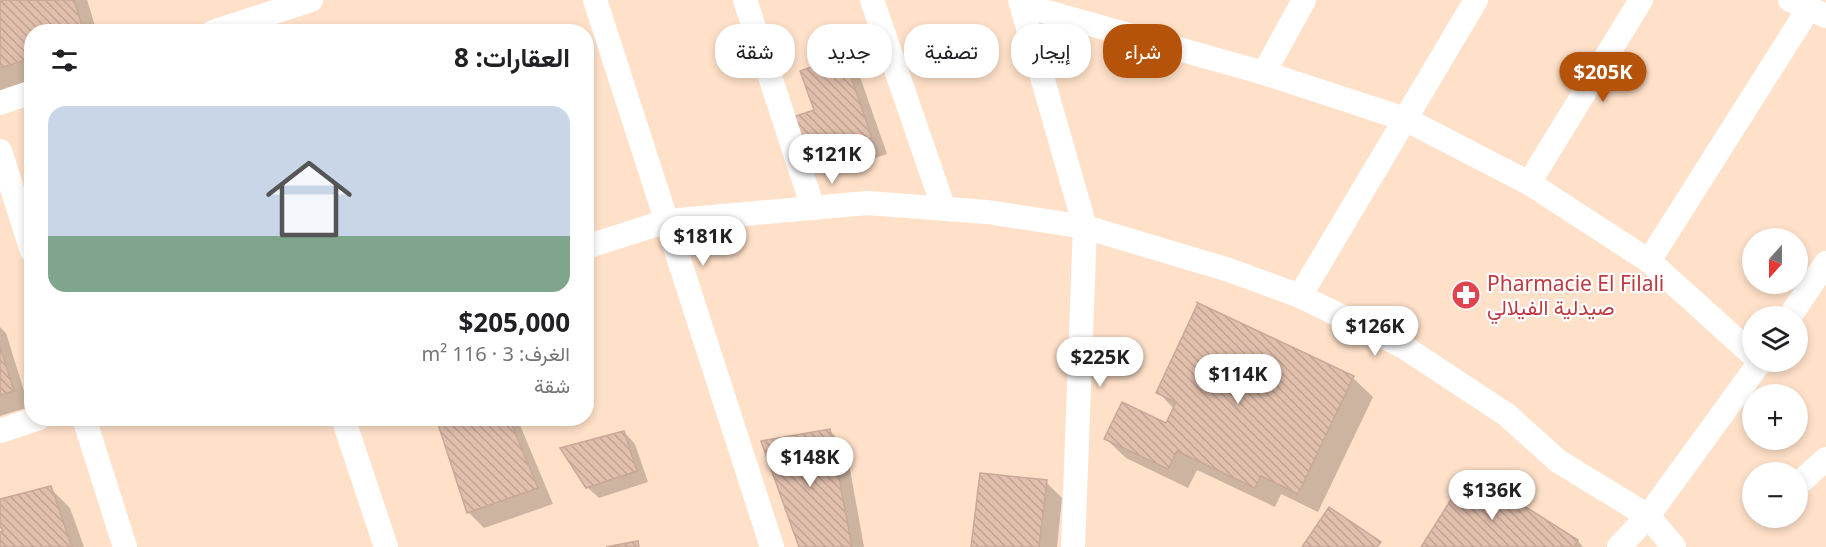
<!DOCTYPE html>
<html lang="ar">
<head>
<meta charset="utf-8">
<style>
  :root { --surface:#fff; --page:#f2f2f2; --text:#202124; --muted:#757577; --line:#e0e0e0; --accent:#b45309 }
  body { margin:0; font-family:"Noto Sans",Vazirmatn,sans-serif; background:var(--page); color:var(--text); direction:rtl; height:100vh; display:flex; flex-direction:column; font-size:22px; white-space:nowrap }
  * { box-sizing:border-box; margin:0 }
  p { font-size:20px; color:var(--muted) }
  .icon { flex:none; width:33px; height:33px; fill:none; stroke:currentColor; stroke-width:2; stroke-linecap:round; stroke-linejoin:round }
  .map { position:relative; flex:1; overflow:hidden; direction:ltr }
  .drawer { position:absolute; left:24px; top:24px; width:570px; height:402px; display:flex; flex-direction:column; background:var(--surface); border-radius:24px; box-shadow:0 3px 9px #0003; direction:rtl }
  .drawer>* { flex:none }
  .banner { position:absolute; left:612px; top:24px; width:570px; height:54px; direction:rtl; display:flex; gap:12px }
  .needle { width:39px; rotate:201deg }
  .controls { position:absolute; left:1742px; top:228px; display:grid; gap:12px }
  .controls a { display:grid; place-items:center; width:66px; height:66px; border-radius:50%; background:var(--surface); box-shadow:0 3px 9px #0003; font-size:30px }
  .price { position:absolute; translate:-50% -51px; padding:0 14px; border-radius:21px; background:#fff; color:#222; font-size:20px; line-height:39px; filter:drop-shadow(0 2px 3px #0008) }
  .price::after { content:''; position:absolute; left:50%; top:36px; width:18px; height:14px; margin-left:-9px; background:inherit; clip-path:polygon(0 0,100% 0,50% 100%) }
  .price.active { background:var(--accent); color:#fff }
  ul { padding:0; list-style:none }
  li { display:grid; align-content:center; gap:12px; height:318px; padding:0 24px }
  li+li { border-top:2px solid var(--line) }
  li span { display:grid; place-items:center; height:186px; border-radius:18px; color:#555 }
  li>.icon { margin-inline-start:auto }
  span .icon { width:108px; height:108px; fill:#fffc; stroke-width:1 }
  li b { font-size:26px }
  h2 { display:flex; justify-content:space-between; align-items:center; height:72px; padding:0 24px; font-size:26px }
  .chip { padding:0 21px; border-radius:24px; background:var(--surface); box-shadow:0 3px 9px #0003; font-size:21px; line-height:54px }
  .chip.active { background:var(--accent); color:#fff }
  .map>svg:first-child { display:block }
  .shadow { fill:#0003 }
  .building { fill:url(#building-back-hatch); stroke:#c9a897; stroke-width:1.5 }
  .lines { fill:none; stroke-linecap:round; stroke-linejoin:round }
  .minor { stroke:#fff; stroke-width:24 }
  .labels { text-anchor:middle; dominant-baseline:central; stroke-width:4.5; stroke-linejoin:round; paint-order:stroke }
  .health-label { font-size:21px; fill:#be3a42; stroke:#fff; text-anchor:start }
</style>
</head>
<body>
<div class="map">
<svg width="1826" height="547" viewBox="0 0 1826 547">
  <defs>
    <pattern id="building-back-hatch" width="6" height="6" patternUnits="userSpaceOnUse" patternTransform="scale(1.5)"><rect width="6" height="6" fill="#e1bfad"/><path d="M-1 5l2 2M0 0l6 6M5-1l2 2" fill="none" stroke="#c2a495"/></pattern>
  </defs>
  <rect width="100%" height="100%" fill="#ffe1c9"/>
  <g class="shadow">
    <path d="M0,0H87L97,32H32V84L0,93Z"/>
    <path d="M843,58L859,74L887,154L825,175L809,159L816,111Z"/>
    <path d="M0,327L6,333L29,407L0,416Z"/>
    <path d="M1353,378L1373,397L1318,512L1281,494L1275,507L1197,470L1188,488L1126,458L1106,439L1167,425L1174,409L1158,392Z"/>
    <path d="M437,418H517L553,504L484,528L468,512Z"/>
    <path d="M830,431L846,447L864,547H801Z"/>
    <path d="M624,432L635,444L648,482L599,498L587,487Z"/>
    <path d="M1469,473L1578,541L1583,547H1423Z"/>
    <path d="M1046,482L1062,498L1057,547H973Z"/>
    <path d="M50,488L70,508L84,547H0V533L5,532L0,522V500Z"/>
  </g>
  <g class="building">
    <path d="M0,0H74L84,32H32V58L0,68Z"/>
    <path d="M844,56L872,138L808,160L793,117L814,110L800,71Z"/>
    <path d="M1196,302L1354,376L1298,494L1261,476L1255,488L1177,451L1168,469L1104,439L1122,402L1166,423L1176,402L1156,393L1198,303Z"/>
    <path d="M0,346L14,391L0,395Z"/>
    <path d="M436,418H509L538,488L467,513Z"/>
    <path d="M830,429L852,547H799L761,441Z"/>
    <path d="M624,431L637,471L586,488L560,448Z"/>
    <path d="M1469,471L1578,540L1574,547H1421Z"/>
    <path d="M980,473L1047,480L1039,547H971Z"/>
    <path d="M51,486L72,547H0V532L3,531L0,526V499Z"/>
    <path d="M1329,507L1381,542L1377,547H1302Z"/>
    <path d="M638,541L639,547H606Z"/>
  </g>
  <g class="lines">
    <g class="minor">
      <path d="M595,0L772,547"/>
      <path d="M745,0L813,208"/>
      <path d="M872,0L944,209"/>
      <path d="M1020,0L1085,227L1073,547"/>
      <path d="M1790,0L1826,16"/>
      <path d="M1022,5L1264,73L1405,119L1529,183L1649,261L1752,354"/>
      <path d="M213,32L311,0"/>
      <path d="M1264,73L1304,0"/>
      <path d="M0,103L32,92"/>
      <path d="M0,151L32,251"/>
      <path d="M1529,183L1641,0"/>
      <path d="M586,247L667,221L867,203L987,212L1085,227L1229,270L1300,296L1404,347L1507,415L1558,461L1648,516L1674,547"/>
      <path d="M1649,261L1809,8"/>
      <path d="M1300,296L1476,0"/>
      <path d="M1790,316L1826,263"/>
      <path d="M84,418L125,547"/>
      <path d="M343,418L386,547"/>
      <path d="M0,431L39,418"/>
      <path d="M1797,485L1826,459"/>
      <path d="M1619,547L1648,516L1760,362"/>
    </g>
  </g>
  <defs>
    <g id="pharmacy-disc" transform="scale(1.5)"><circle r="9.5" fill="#e0444e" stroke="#fff"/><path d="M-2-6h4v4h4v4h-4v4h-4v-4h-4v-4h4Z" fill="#fff"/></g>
  </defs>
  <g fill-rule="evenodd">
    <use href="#pharmacy-disc" x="1466" y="295"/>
  </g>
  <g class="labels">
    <g class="health-label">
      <text x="1487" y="283">Pharmacie El Filali<tspan x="1487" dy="24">صيدلية الفيلالي</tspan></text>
    </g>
  </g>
</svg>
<div class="controls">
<a><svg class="needle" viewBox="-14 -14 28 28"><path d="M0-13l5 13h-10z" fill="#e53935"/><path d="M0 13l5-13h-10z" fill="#757577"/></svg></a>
<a><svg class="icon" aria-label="layers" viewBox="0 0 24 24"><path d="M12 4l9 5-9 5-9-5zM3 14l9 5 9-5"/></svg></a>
<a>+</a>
<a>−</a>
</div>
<b class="price active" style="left:1603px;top:103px">$205K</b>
<b class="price" style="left:832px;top:185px">$121K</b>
<b class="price" style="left:703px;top:267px">$181K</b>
<b class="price" style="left:1375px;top:357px">$126K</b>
<b class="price" style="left:1100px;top:388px">$225K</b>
<b class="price" style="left:1238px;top:405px">$114K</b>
<b class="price" style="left:810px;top:488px">$148K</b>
<b class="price" style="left:1492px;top:521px">$136K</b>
<div class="banner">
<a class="chip active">شراء</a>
<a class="chip">إيجار</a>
<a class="chip">تصفية</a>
<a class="chip">جديد</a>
<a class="chip">شقة</a>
</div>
<section class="drawer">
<h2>العقارات: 8<svg class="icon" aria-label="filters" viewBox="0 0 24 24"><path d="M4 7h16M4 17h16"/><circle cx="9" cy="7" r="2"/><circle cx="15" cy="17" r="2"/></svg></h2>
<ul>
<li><span style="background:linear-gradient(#c9d6e8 70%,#7fa58c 0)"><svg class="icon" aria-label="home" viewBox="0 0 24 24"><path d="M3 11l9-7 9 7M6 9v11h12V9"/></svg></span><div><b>$205,000</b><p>الغرف: 3 · 116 m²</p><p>شقة</p></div></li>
</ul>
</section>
</div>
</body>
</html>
